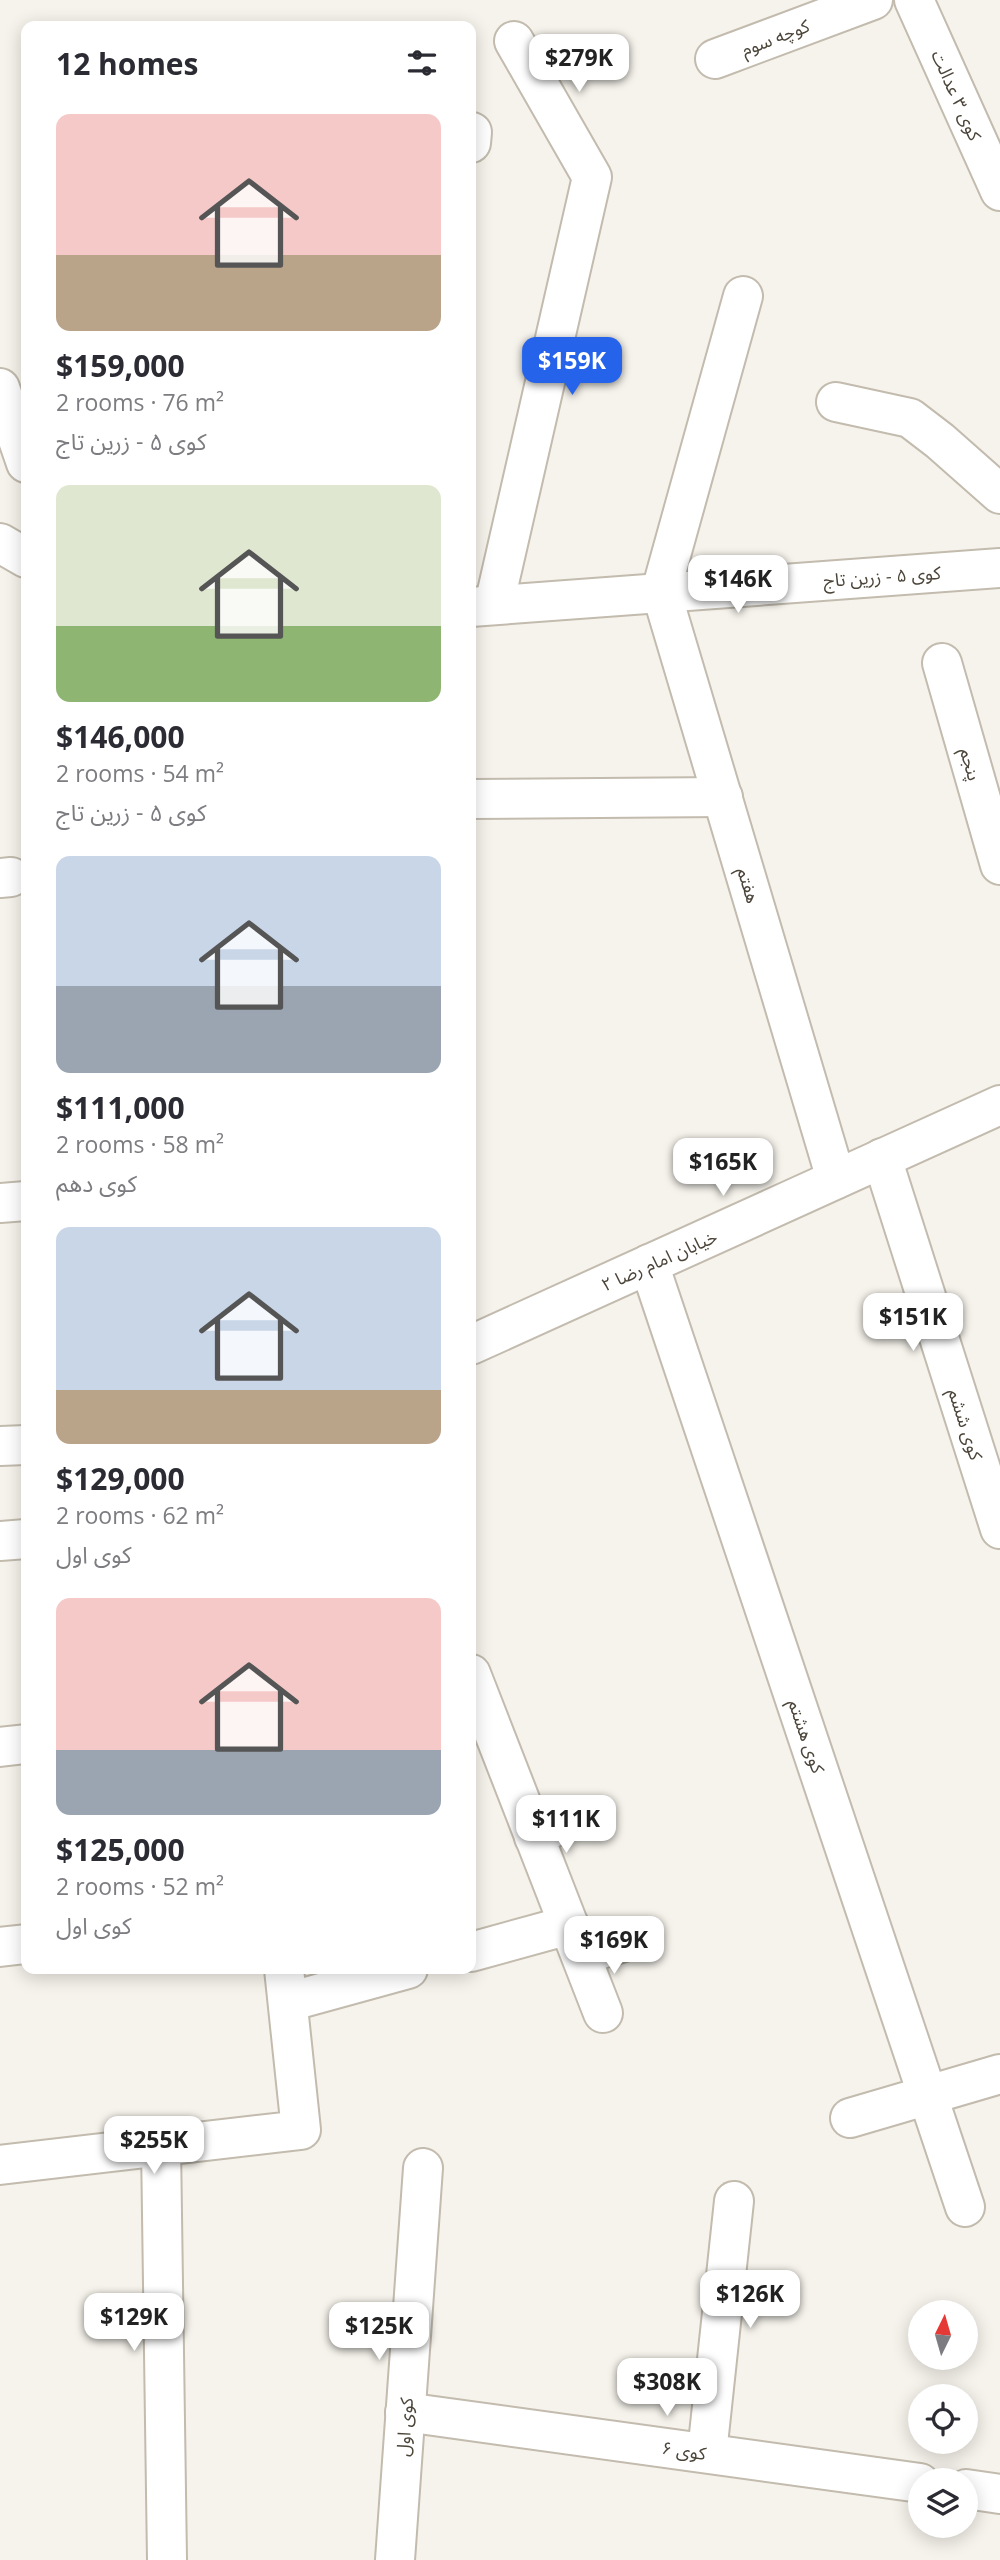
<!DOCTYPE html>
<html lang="en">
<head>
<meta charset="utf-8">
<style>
  :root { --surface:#fff; --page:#f2f2f3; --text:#2b2b33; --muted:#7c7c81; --accent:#2563eb }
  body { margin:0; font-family:"Open Sans","Noto Sans Arabic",sans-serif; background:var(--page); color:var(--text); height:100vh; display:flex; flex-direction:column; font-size:26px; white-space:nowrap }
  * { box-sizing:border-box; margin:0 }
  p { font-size:23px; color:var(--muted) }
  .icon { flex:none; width:38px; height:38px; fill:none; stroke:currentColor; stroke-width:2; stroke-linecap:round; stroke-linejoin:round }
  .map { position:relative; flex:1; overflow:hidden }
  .side { position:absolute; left:21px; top:21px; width:455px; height:1953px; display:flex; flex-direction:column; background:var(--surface); border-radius:14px; box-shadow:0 4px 18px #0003 }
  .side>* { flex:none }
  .needle { width:46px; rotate:5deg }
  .tools { position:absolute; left:908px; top:2300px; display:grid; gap:14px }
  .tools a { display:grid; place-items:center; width:70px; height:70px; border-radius:50%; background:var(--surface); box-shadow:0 4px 18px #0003; font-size:35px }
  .price { position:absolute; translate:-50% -60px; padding:0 16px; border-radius:14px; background:#fff; color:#222; font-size:23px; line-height:46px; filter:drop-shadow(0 2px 4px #0008) }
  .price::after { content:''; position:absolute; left:50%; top:42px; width:21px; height:16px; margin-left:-10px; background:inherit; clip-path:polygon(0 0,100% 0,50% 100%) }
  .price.active { background:var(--accent); color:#fff }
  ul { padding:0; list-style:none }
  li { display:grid; align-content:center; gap:14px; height:371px; padding:0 35px }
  li span { display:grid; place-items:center; height:217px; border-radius:14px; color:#555 }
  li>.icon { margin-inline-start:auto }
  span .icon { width:126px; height:126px; fill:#fffc; stroke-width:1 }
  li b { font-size:30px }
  h2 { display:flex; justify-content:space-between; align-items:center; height:84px; padding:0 35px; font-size:30px }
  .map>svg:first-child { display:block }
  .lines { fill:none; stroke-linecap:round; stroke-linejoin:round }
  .minor-casing { stroke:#c2bbae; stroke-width:42 }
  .minor { stroke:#fff; stroke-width:38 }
  .labels { text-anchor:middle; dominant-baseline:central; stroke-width:6; stroke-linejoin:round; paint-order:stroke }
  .street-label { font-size:18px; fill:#4b4439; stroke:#fff }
</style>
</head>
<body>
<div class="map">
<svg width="1000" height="2560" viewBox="0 0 1000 2560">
  <rect width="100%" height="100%" fill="#f6f3ec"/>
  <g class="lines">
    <g class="minor-casing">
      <g id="minor">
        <path d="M914,0L1000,191"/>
        <path d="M715,59L873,0"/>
        <path d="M471,143L472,132"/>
        <path d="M743,296L661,591L836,1179"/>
        <path d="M0,388L26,463"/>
        <path d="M836,402L910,418L940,441L1000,494"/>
        <path d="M0,543L26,558"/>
        <path d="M494,605L592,177L514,41"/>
        <path d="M471,607L1000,568"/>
        <path d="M942,663L1000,865"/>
        <path d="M471,799L723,797"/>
        <path d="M0,878L11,877"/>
        <path d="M882,1158L1000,1529"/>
        <path d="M0,1203L26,1201"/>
        <path d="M649,1264L965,2207"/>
        <path d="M471,1345L1000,1105"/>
        <path d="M0,1446L26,1445"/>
        <path d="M0,1541L26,1539"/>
        <path d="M471,1674L603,2013"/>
        <path d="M0,1747L26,1744"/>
        <path d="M534,1837L570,1819"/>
        <path d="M0,1947L26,1944"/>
        <path d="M471,1952L569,1925"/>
        <path d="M581,1955L631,1940"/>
        <path d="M288,2002L408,1969"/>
        <path d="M850,2118L1000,2074"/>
        <path d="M161,2145L167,2560"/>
        <path d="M0,2165L301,2130L284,1969"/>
        <path d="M405,2412L920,2483"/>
        <path d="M707,2453L734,2201"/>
        <path d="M966,2489L1000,2494"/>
        <path d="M395,2560L423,2168"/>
      </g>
    </g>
    <use href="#minor" class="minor"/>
  </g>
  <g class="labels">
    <g class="street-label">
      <text transform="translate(775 37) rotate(-21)">کوچه سوم</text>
      <text transform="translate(957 95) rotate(66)">کوی ۳ عدالت</text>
      <text transform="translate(882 576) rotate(-4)">کوی ۵ - زرین تاج</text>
      <text transform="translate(971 764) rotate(74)">پنجم</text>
      <text transform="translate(749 885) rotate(73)">هفتم</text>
      <text transform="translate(659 1260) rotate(-24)">خیابان امام رضا ۲</text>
      <text transform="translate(966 1424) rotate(72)">کوی ششم</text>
      <text transform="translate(807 1736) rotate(71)">کوی هشتم</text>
      <text transform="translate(404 2427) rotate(-86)">کوی اول</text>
      <text transform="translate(684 2450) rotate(8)">کوی ۶</text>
    </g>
  </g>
</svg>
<div class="tools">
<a><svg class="needle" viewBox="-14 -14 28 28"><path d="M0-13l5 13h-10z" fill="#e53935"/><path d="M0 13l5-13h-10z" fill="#7c7c81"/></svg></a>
<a><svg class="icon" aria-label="locate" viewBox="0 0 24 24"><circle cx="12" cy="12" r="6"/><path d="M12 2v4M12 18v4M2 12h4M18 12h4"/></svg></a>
<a><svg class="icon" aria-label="layers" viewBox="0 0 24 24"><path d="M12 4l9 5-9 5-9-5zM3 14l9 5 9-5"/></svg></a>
</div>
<b class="price" style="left:579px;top:94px">$279K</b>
<b class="price active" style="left:572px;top:397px">$159K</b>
<b class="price" style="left:738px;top:615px">$146K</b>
<b class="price" style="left:723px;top:1198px">$165K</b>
<b class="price" style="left:913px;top:1353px">$151K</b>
<b class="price" style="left:566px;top:1855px">$111K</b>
<b class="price" style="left:614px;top:1976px">$169K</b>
<b class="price" style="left:154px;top:2176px">$255K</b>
<b class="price" style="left:750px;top:2330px">$126K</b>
<b class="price" style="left:134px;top:2353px">$129K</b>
<b class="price" style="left:379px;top:2362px">$125K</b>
<b class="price" style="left:667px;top:2418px">$308K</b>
<section class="side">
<h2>12 homes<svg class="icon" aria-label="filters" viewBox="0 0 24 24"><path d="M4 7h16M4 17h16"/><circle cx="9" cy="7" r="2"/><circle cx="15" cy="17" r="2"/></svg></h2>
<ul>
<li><span style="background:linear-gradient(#f6c9c9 65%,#b9a48a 0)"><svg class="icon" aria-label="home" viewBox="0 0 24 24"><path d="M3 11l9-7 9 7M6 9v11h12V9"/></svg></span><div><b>$159,000</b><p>2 rooms · 76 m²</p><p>کوی ۵ - زرین تاج</p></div></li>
<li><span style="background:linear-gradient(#dfe7d0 65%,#8fb573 0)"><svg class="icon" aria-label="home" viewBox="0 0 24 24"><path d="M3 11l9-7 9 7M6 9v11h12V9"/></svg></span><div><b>$146,000</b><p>2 rooms · 54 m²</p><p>کوی ۵ - زرین تاج</p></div></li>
<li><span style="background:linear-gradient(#c9d6e8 60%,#9aa5b1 0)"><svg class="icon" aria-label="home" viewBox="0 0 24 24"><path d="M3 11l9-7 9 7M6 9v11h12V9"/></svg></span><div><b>$111,000</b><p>2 rooms · 58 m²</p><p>کوی دهم</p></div></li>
<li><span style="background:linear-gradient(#c9d6e8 75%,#b9a48a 0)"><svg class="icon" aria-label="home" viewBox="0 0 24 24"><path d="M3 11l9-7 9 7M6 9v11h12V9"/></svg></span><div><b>$129,000</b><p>2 rooms · 62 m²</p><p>کوی اول</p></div></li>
<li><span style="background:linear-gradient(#f6c9c9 70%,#9aa5b1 0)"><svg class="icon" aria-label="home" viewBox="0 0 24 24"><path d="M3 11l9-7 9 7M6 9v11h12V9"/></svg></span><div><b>$125,000</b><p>2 rooms · 52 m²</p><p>کوی اول</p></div></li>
</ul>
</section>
</div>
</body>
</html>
